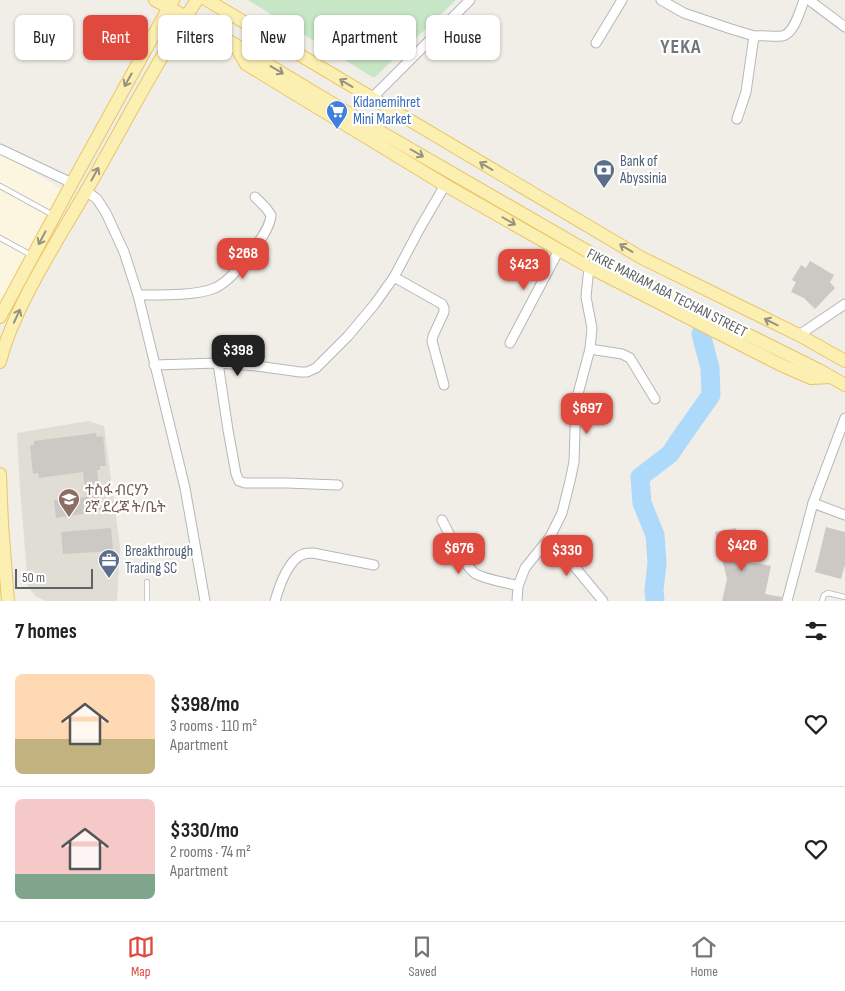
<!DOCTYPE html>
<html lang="en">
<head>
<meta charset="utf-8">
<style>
  :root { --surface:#fff; --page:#f6f6f6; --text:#222; --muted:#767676; --line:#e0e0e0; --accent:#e0493d }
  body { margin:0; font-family:"Sofia Sans Condensed","Noto Sans Ethiopic",sans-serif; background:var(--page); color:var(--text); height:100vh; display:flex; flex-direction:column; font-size:19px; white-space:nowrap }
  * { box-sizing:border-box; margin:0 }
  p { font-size:16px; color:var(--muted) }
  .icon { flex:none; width:28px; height:28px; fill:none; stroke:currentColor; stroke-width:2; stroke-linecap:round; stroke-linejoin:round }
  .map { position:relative; height:601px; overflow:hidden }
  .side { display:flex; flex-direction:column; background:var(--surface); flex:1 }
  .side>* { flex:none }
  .hud { position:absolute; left:15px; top:15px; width:500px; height:45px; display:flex; gap:10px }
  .scale { position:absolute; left:15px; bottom:12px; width:78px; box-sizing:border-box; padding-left:5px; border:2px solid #5f6267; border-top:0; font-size:14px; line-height:18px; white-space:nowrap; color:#5f6267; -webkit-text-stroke:4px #fff; paint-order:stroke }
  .price { position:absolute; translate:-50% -42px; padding:0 11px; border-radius:10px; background:var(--accent); color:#fff; font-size:16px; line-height:32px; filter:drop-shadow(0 1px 2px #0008) }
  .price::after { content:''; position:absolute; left:50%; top:30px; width:15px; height:11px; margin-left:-8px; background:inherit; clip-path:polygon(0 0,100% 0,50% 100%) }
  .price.active { background:#222; color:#fff }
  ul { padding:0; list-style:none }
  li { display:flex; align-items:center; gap:15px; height:125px; padding:0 15px }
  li+li { border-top:1px solid var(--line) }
  li span { display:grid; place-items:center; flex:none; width:140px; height:100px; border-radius:8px; color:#555 }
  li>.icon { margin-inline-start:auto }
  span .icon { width:60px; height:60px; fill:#fffc; stroke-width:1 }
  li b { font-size:21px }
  h2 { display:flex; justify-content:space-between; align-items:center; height:60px; padding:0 15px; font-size:21px }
  .chip { padding:0 18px; border-radius:8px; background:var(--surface); box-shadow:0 1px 4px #0004; font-size:18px; line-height:45px }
  .chip.active { background:var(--accent); color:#fff }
  .dock { display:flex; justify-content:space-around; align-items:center; height:70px; border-top:1px solid var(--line); background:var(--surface); font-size:14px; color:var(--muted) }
  .dock a { display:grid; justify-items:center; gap:2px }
  .dock .active { color:var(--accent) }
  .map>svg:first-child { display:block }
  .commercial { fill:#fcf6e0 }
  .education { fill:#e0ddd5 }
  .green { fill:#c6e6c6 }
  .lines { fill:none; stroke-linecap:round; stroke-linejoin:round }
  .river { stroke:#add9fb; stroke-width:19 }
  .building { fill:#ccc9c4 }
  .service-casing { stroke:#b4b7bb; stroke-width:6 }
  .minor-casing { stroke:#b4b7bb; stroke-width:11 }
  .primary-casing { stroke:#eac566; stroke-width:14 }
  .service { stroke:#fff; stroke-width:4.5 }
  .minor { stroke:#fff; stroke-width:9 }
  .primary { stroke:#fbefb1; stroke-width:12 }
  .oneway { stroke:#969381 }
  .labels { text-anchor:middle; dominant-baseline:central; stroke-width:4.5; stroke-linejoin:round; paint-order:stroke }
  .shop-label { font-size:15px; fill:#366cbe; stroke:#fff; text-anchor:start }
  .service-label { font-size:15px; fill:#4e5e75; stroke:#fff; text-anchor:start }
  .street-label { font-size:15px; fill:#5f6267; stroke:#fff }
  .education-label { font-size:15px; fill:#785e54; stroke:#fff; text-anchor:start }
  .district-label { font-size:20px; font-weight:bold; letter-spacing:1px; fill:#707479; stroke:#fff }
</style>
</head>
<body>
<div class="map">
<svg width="845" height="601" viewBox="0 0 845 601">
  <rect width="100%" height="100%" fill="#f0eee7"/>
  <path class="commercial" d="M0,152L69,194L21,265L0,304Z"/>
  <path class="education" d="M88,421L104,426L120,547L117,601H46L36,597L28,586L20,489L17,433Z"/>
  <path class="green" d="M248,0H456L374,78Z"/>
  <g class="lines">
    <path class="river" d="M655,601L654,590L657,563L655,535L642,503L640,477L670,454L680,439L711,395L710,368L701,334"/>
  </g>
  <g class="building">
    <path d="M810,261L834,275L830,282L835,288L815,309L804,298L791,292L796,282L792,280L801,265L806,268Z"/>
    <path d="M96,433L97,437L103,436L106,466H100V470H97L101,511L56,518L54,500L86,497L83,472L39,478L38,473L33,474L30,445H34V441Z"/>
    <path d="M826,527L845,532V565L841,579L815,572Z"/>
    <path d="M111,528L113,551L63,554L61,532Z"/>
    <path d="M736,528L746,561L771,566L765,594L782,597L781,601H722L727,579L715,532Z"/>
  </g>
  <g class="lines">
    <g class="service-casing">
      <g id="service">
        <path d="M0,186L53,215"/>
        <path d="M0,238L31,255"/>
        <path d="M147,582V601"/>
        <path d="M822,601L824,595L828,593L845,597"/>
      </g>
    </g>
    <g class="minor-casing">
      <g id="minor">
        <path d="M661,0L684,13L728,28L754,36L746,92L737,119"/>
        <path d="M809,0L845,27"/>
        <path d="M754,36C763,35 773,37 782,36C794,34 800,11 804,0"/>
        <path d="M596,43L622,0"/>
        <path d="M372,98L470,0"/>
        <path d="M0,149L72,183"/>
        <path d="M86,191L97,199L106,213L124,252L138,295L185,488L205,601"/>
        <path d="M394,277L442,304L444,308V312L433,336L432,341L444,385"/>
        <path d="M138,295C160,295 196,296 215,288C231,280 241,265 251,252C259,242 270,228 271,215L266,208L255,197"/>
        <path d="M799,335L845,304"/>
        <path d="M510,343L559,250"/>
        <path d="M590,349L622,354L630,358L655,399"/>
        <path d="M218,363L228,430L236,474L239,481L245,483H287L338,485"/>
        <path d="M154,365L218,363L257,366L300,372H307L316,368L348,336L374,305L394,277L420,228L445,185"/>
        <path d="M813,503L845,515"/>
        <path d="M442,520C449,533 464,567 476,574C488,580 504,582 518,586L517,601"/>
        <path d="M550,537L603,601"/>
        <path d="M518,586L525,568L550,537L562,513L570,481L574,462L576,401L590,349L592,328L586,297L589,267"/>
        <path d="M275,601C279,587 286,566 298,557C303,553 308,553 313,553L374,565"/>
        <path d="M787,601L813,503L845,418"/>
      </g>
    </g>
    <g class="primary-casing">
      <g id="primary">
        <path d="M155,0L219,35L353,116L632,277L819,370L845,385"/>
        <path d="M207,0L642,258L799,335L845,361"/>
        <path d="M235,45L246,64L445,185L589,267L781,365L811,378L831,377"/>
        <path d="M0,317L72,183L173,0"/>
        <path d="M0,362C4,345 11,328 18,313C37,271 62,233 85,193C122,129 156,62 197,0"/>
        <path d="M0,474L2,525L8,601"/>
      </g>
    </g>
    <use href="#service" class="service"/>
    <use href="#minor" class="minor"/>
    <use href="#primary" class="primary"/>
  </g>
  <defs><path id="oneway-shaft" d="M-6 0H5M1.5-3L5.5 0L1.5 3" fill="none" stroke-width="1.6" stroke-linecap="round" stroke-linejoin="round" transform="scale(1.25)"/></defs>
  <g class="oneway">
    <use href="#oneway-shaft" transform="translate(277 70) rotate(31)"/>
    <use href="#oneway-shaft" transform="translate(128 80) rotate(119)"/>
    <use href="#oneway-shaft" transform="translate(346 83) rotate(-149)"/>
    <use href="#oneway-shaft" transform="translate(417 153) rotate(30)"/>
    <use href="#oneway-shaft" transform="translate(486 166) rotate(-149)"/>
    <use href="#oneway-shaft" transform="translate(95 174) rotate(-61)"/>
    <use href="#oneway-shaft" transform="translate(509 221) rotate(30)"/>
    <use href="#oneway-shaft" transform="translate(42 238) rotate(118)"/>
    <use href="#oneway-shaft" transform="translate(626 248) rotate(-149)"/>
    <use href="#oneway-shaft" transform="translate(17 316) rotate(-65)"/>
    <use href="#oneway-shaft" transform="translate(771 322) rotate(-154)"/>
  </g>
  <defs>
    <g id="supermarket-pin" transform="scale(1.125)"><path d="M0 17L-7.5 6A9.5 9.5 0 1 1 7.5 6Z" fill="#3f7fe0" stroke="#fff"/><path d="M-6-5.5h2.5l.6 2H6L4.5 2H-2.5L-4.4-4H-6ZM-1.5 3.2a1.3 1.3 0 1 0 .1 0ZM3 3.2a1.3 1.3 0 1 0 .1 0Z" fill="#fff"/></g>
    <g id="bank-pin" transform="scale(1.125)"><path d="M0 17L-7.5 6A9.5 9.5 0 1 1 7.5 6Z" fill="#5c6f8a" stroke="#fff"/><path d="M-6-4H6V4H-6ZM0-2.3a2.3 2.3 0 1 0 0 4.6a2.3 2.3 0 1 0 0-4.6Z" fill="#fff"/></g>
    <g id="school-pin" transform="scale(1.125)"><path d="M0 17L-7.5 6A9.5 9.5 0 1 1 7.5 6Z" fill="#8d6e63" stroke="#fff"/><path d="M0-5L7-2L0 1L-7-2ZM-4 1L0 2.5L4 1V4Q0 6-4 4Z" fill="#fff"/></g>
    <g id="office-pin" transform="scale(1.125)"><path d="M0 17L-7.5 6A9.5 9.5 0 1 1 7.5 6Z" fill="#5c6f8a" stroke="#fff"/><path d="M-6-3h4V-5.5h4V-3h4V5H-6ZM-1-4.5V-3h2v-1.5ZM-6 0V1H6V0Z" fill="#fff"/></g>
  </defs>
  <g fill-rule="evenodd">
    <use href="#supermarket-pin" x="337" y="111"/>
    <use href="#bank-pin" x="604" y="170"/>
    <use href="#school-pin" x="69" y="499"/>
    <use href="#office-pin" x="109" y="560"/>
  </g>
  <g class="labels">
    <g class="shop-label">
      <text x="353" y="102">Kidanemihret<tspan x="353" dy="17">Mini Market</tspan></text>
    </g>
    <g class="service-label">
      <text x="620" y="161">Bank of<tspan x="620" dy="17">Abyssinia</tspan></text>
      <text x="125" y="551">Breakthrough<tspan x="125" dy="17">Trading SC</tspan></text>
    </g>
    <g class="street-label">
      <text transform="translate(667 293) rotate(27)">FIKRE MARIAM ABA TECHAN STREET</text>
    </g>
    <g class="education-label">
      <text x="85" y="490">ተስፋ ብርሃን<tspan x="85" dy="17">2ኛ ደረጃ ት/ቤት</tspan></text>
    </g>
    <g class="district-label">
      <text x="681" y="47">YEKA</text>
    </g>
  </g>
</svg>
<div class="scale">50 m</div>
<b class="price" style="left:243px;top:280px">$268</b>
<b class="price" style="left:524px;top:291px">$423</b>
<b class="price active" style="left:238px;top:377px">$398</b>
<b class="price" style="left:587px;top:435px">$697</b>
<b class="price" style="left:742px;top:572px">$426</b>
<b class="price" style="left:459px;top:575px">$676</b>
<b class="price" style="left:567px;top:577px">$330</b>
<div class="hud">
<a class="chip">Buy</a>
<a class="chip active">Rent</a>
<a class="chip">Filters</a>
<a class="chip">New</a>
<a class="chip">Apartment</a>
<a class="chip">House</a>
</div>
</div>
<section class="side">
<h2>7 homes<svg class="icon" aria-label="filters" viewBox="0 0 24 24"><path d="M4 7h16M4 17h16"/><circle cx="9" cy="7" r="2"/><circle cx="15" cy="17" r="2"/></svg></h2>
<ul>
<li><span style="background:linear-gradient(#ffd9b3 65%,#c2b280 0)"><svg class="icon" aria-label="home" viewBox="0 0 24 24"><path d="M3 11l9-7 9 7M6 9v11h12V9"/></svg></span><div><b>$398/mo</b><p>3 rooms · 110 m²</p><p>Apartment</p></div><svg class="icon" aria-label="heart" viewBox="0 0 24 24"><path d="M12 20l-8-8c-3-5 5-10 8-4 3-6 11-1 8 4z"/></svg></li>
<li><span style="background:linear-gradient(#f6c9c9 75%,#7fa58c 0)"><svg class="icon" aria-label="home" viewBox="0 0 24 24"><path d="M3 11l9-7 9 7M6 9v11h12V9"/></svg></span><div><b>$330/mo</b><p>2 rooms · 74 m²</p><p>Apartment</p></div><svg class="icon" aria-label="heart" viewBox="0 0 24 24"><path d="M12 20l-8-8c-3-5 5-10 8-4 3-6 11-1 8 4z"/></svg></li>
</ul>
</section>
<nav class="dock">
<a class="active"><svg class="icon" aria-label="map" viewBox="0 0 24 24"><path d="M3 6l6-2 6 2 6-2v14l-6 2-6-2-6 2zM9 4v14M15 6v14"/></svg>Map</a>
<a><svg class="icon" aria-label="saved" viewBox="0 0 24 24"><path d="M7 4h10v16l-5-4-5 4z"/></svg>Saved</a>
<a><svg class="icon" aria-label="home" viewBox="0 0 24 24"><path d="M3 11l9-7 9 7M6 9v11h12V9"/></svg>Home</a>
</nav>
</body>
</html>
